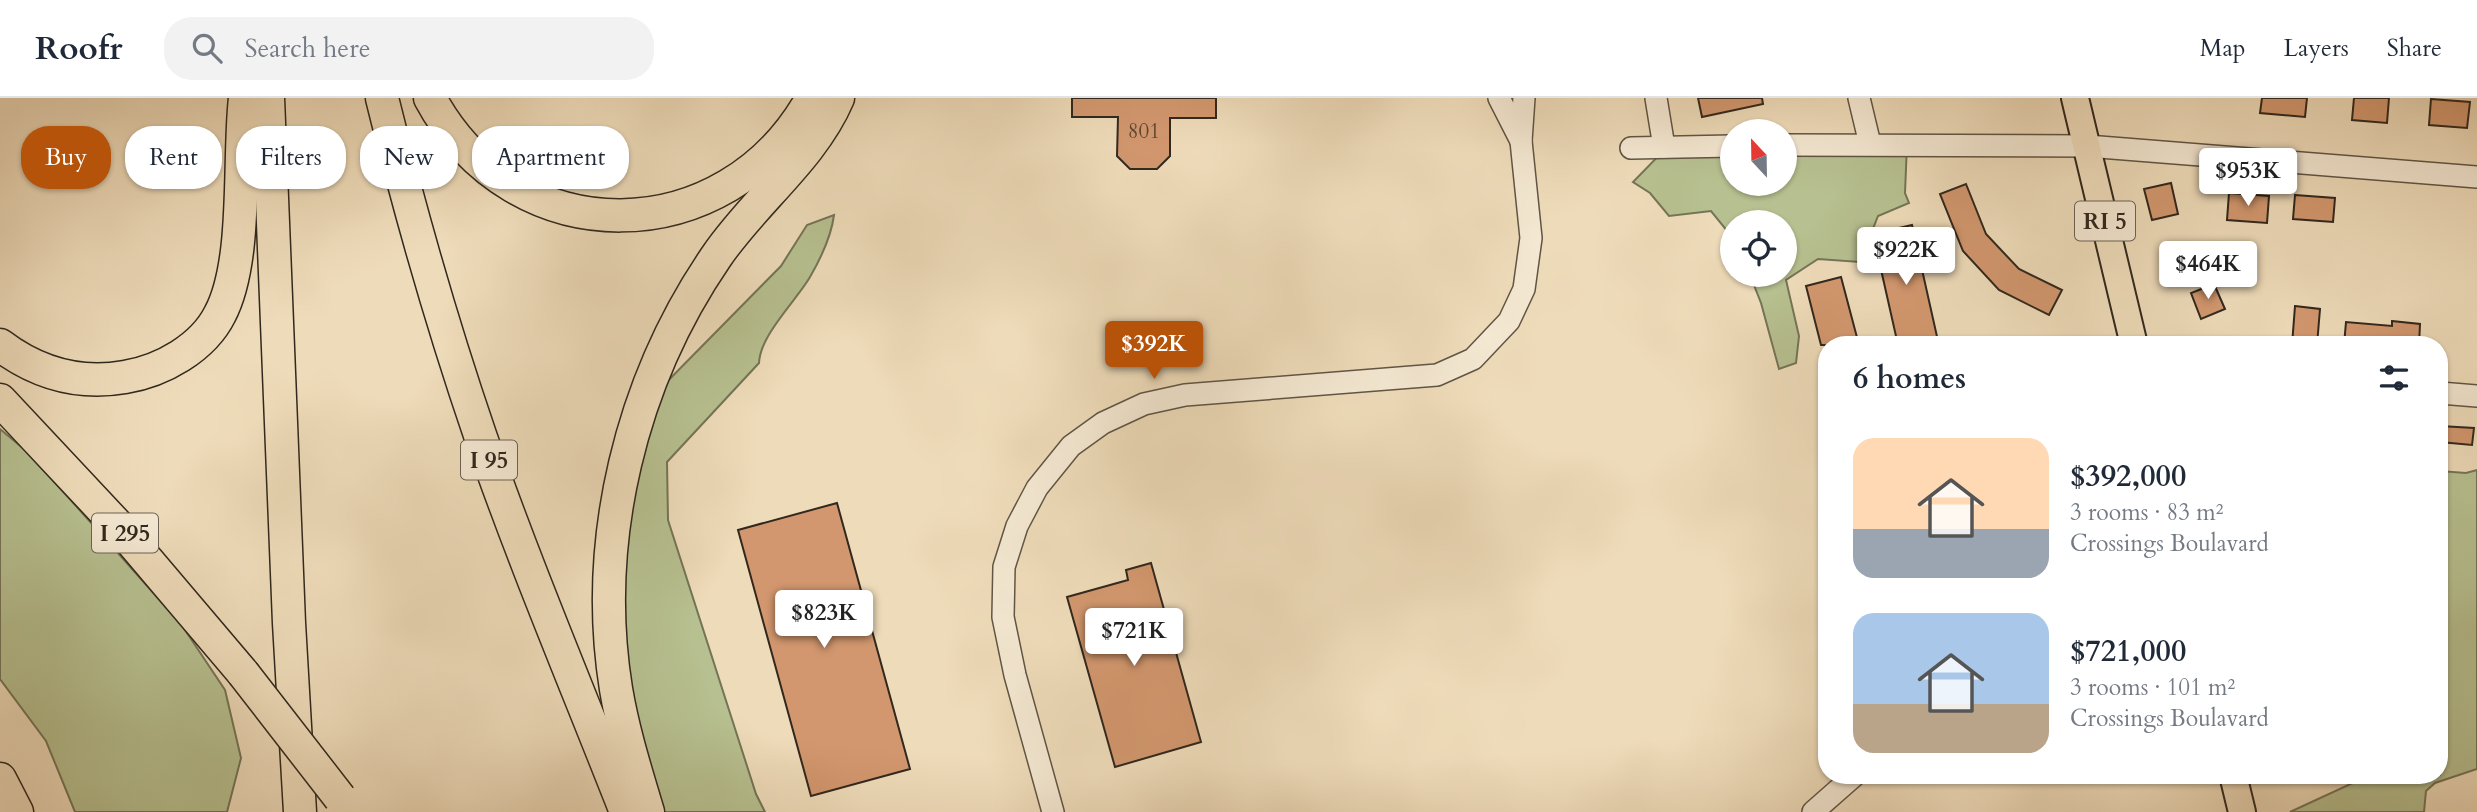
<!DOCTYPE html>
<html lang="en">
<head>
<meta charset="utf-8">
<style>
  :root { --surface:#fff; --page:#f2f2f3; --text:#1f2937; --muted:#747a83; --line:#e0e1e3; --accent:#b45309 }
  body { margin:0; font-family:Cardo,serif; background:var(--page); color:var(--text); height:100vh; display:flex; flex-direction:column; font-size:26px; white-space:nowrap }
  * { box-sizing:border-box; margin:0 }
  p { font-size:23px; color:var(--muted) }
  .icon { flex:none; width:38px; height:38px; fill:none; stroke:currentColor; stroke-width:2; stroke-linecap:round; stroke-linejoin:round }
  .map { position:relative; flex:1; overflow:hidden }
  .side { position:absolute; left:1818px; top:238px; width:630px; height:448px; display:flex; flex-direction:column; background:var(--surface); border-radius:28px; box-shadow:0 2px 5px #0004 }
  .side>* { flex:none }
  .guide { position:absolute; left:21px; top:28px; width:665px; height:63px; display:flex; gap:14px }
  .needle { width:46px; rotate:338deg }
  .buttons { position:absolute; left:1720px; top:21px; display:grid; gap:14px }
  .buttons a { display:grid; place-items:center; width:77px; height:77px; border-radius:50%; background:var(--surface); box-shadow:0 2px 5px #0004; font-size:35px }
  .price { position:absolute; translate:-50% -60px; padding:0 16px; border-radius:7px; background:#fff; color:#222; font-size:23px; line-height:46px; filter:drop-shadow(0 2px 4px #0008) }
  .price::after { content:''; position:absolute; left:50%; top:42px; width:21px; height:16px; margin-left:-10px; background:inherit; clip-path:polygon(0 0,100% 0,50% 100%) }
  .price.current { background:var(--accent); color:#fff }
  ul { padding:0; list-style:none }
  li { display:flex; align-items:center; gap:21px; height:175px; padding:0 35px }
  li span { display:grid; place-items:center; flex:none; width:196px; height:140px; border-radius:21px; color:#555 }
  li>.icon { margin-inline-start:auto }
  span .icon { width:84px; height:84px; fill:#fffc; stroke-width:1 }
  li b { font-size:30px }
  h2 { display:flex; justify-content:space-between; align-items:center; height:84px; padding:0 35px; font-size:30px }
  .chip { padding:0 24px; border-radius:28px; background:var(--surface); box-shadow:0 2px 5px #0004; font-size:24px; line-height:63px }
  .chip.current { background:var(--accent); color:#fff }
  header { display:flex; align-items:center; gap:42px; box-sizing:border-box; height:98px; padding:0 35px; background:var(--surface); border-bottom:2px solid var(--line) }
  header strong { font-size:33px }
  nav { display:flex; gap:38px; margin-inline-start:auto; font-size:24px }
  .search { width:490px; height:63px; background:var(--page); display:flex; align-items:center; gap:18px; box-sizing:border-box; padding:0 24px; border-radius:28px; color:var(--muted); font-size:26px }
  .map>svg:first-child { display:block }
  .green { fill:#b7c090; stroke:#747457; stroke-width:2 }
  .building { fill:#d2976e; stroke:#31281e; stroke-width:2 }
  .lines { fill:none; stroke-linecap:round; stroke-linejoin:round }
  .minor-casing { stroke:#605545; stroke-width:24 }
  .major-casing { stroke:#31281e; stroke-width:30 }
  .highway-casing { stroke:#31281e; stroke-width:35 }
  .minor { stroke:#f4e8d2; stroke-width:21 }
  .major { stroke:#eedbb9; stroke-width:26 }
  .highway { stroke:#eedbb9; stroke-width:32 }
  .highway-bridge-casing { stroke:#31281e; stroke-width:35; stroke-linecap:butt }
  .highway-bridge { stroke:#eedbb9; stroke-width:32 }
  .labels { text-anchor:middle; dominant-baseline:central; stroke-width:5; stroke-linejoin:round; paint-order:stroke }
  .number-label { font-size:21px; fill:#594432 }
  .shield { fill:#f4e8d2; stroke:#6c6254; stroke-width:2 }
  .shield-label { font-size:23px; font-weight:bold; fill:#31281e }
</style>
</head>
<body>
<header>
<strong>Roofr</strong>
<div class="search"><svg class="icon" aria-label="search" viewBox="0 0 24 24"><circle cx="10" cy="10" r="6"/><path d="M15 15l6 6"/></svg>Search here</div>
<nav><a>Map</a><a>Layers</a><a>Share</a></nav>
</header>
<div class="map">
<svg width="2477" height="714" viewBox="0 0 2477 714">
  <rect width="100%" height="100%" fill="#eedbb9"/>
  <filter id="stains"><feTurbulence type="fractalNoise" baseFrequency=".00286" numOctaves="4"/><feColorMatrix values="0 0 0 0 .2 0 0 0 0 .09 0 0 0 0 .02 0 0 0 .5 -.17"/></filter>
  <radialGradient id="worn" r=".72"><stop offset=".6" stop-color="#630" stop-opacity="0"/><stop offset="1" stop-color="#630" stop-opacity=".3"/></radialGradient>
  <g class="green">
    <path d="M1785,46H1907L1905,95L1909,105L1878,118L1860,164L1818,161L1786,182L1799,238L1796,265L1779,271L1761,205L1750,177H1785V124H1732V139L1711,113L1669,118L1650,95L1633,84L1669,47H1732V86H1785Z"/>
    <path d="M834,117C831,140 821,160 810,179C796,203 760,237 759,265L667,364L668,422L756,696L765,714H659L614,515L647,304L781,168L807,127Z"/>
    <path d="M0,331L25,352L68,399L181,526L225,592L241,660L227,714H75L46,643L0,581Z"/>
    <path d="M2477,372V671L2435,685L2426,693L2424,714H2290L2370,677H2440V373L2466,375Z"/>
  </g>
  <g class="building">
    <path d="M1072,0H1216V20H1170V58L1157,71H1130L1117,58L1118,19H1072Z"/>
    <path d="M1698,0H1762L1763,6L1702,19Z"/>
    <path d="M2262,0H2307L2305,19L2260,15Z"/>
    <path d="M2354,0H2389L2387,25L2352,22Z"/>
    <path d="M2431,1L2470,4L2467,30L2429,27Z"/>
    <path d="M2171,85L2178,116L2152,122L2144,91Z"/>
    <path d="M1966,86L1986,136L2019,171L2062,192L2049,217L1999,192L1963,153L1940,96Z"/>
    <path d="M2229,95L2269,98L2267,125L2227,122Z"/>
    <path d="M2295,97L2335,100L2333,124L2293,121Z"/>
    <path d="M1912,127L1938,243L1923,247H1898L1873,136Z"/>
    <path d="M1841,179L1859,247H1821L1806,188Z"/>
    <path d="M2214,186L2225,211L2201,221L2191,195Z"/>
    <path d="M2295,208L2320,211L2317,247H2292Z"/>
    <path d="M2392,223L2420,226L2419,247H2344L2346,224L2392,228Z"/>
    <path d="M2440,328L2474,330L2472,347L2440,344Z"/>
    <path d="M837,405L910,671L811,698L738,432Z"/>
    <path d="M1151,465L1201,644L1115,669L1067,499L1128,482L1126,472Z"/>
  </g>
  <g class="lines">
    <g class="minor-casing">
      <g id="minor">
        <path d="M1499,0L1521,43"/>
        <path d="M1656,0L1664,49"/>
        <path d="M1859,0L1870,46"/>
        <path d="M1785,47L2087,48L2477,79"/>
        <path d="M1631,50L1732,48"/>
        <path d="M2440,295L2477,298"/>
        <path d="M1053,714L1015,577L1003,519L1004,469L1017,428L1037,390L1071,348L1103,325L1144,306L1185,297L1437,277L1473,261L1509,223L1524,191L1531,140L1521,43L1524,0"/>
        <path d="M1813,714L1855,677"/>
      </g>
    </g>
    <g class="major-casing">
      <g id="major">
        <path d="M2075,0L2134,247"/>
        <path d="M2233,677L2242,714"/>
      </g>
    </g>
    <g class="highway-casing">
      <g id="highway">
        <path d="M268,0L289,525L300,714"/>
        <path d="M382,0C410,114 442,226 480,337C524,464 577,589 626,714"/>
        <path d="M430,0C515,158 726,155 812,0"/>
        <path d="M0,247C37,275 79,287 125,279C162,273 203,250 220,216C248,163 238,61 245,0"/>
        <path d="M0,302L120,430L243,575"/>
        <path d="M0,681L17,714"/>
        <path d="M648,714C636,674 623,633 616,591C592,442 631,283 716,159C753,104 812,61 838,0"/>
      </g>
    </g>
    <use href="#minor" class="minor"/>
    <use href="#major" class="major"/>
    <use href="#highway" class="highway"/>
    <g class="highway-bridge-casing">
      <path id="highway-bridge" d="M243,575L340,700"/>
    </g>
    <use href="#highway-bridge" class="highway-bridge"/>
  </g>
  <g class="labels">
    <g class="number-label">
      <text x="1144" y="33">801</text>
    </g>
    <g class="shield">
      <rect x="2075" y="103.5" width="60" height="39" rx="5"/>
      <rect x="461" y="342.5" width="56" height="39" rx="5"/>
      <rect x="92" y="415.5" width="66" height="39" rx="5"/>
    </g>
    <g class="shield-label">
      <text x="2105" y="123">RI 5</text>
      <text x="489" y="362">I 95</text>
      <text x="125" y="435">I 295</text>
    </g>
  </g>
  <rect width="100%" height="100%" filter="url(#stains)"/>
  <rect width="100%" height="100%" fill="url(#worn)"/>
</svg>
<div class="buttons">
<a><svg class="needle" viewBox="-14 -14 28 28"><path d="M0-13l5 13h-10z" fill="#e53935"/><path d="M0 13l5-13h-10z" fill="#747a83"/></svg></a>
<a><svg class="icon" aria-label="locate" viewBox="0 0 24 24"><circle cx="12" cy="12" r="6"/><path d="M12 2v4M12 18v4M2 12h4M18 12h4"/></svg></a>
</div>
<b class="price" style="left:2248px;top:110px">$953K</b>
<b class="price" style="left:1906px;top:189px">$922K</b>
<b class="price" style="left:2208px;top:203px">$464K</b>
<b class="price current" style="left:1154px;top:283px">$392K</b>
<b class="price" style="left:824px;top:552px">$823K</b>
<b class="price" style="left:1134px;top:570px">$721K</b>
<div class="guide">
<a class="chip current">Buy</a>
<a class="chip">Rent</a>
<a class="chip">Filters</a>
<a class="chip">New</a>
<a class="chip">Apartment</a>
</div>
<section class="side">
<h2>6 homes<svg class="icon" aria-label="filters" viewBox="0 0 24 24"><path d="M4 7h16M4 17h16"/><circle cx="9" cy="7" r="2"/><circle cx="15" cy="17" r="2"/></svg></h2>
<ul>
<li><span style="background:linear-gradient(#ffd9b3 65%,#9aa5b1 0)"><svg class="icon" aria-label="home" viewBox="0 0 24 24"><path d="M3 11l9-7 9 7M6 9v11h12V9"/></svg></span><div><b>$392,000</b><p>3 rooms · 83 m²</p><p>Crossings Boulavard</p></div></li>
<li><span style="background:linear-gradient(#a9c7e8 65%,#b9a48a 0)"><svg class="icon" aria-label="home" viewBox="0 0 24 24"><path d="M3 11l9-7 9 7M6 9v11h12V9"/></svg></span><div><b>$721,000</b><p>3 rooms · 101 m²</p><p>Crossings Boulavard</p></div></li>
</ul>
</section>
</div>
</body>
</html>
